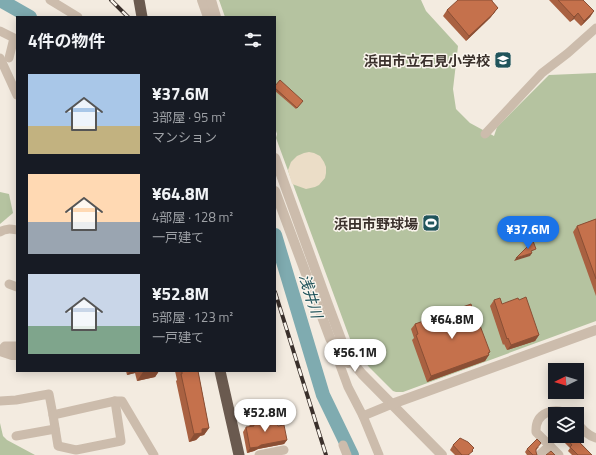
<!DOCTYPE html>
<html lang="ja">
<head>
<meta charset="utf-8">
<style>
  :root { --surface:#171b24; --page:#242831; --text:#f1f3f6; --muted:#9ea1a6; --accent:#1a73e8 }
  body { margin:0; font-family:"Titillium Web","Noto Sans JP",sans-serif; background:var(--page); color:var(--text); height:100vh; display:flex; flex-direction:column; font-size:15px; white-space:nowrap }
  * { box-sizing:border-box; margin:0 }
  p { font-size:13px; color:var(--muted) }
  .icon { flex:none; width:22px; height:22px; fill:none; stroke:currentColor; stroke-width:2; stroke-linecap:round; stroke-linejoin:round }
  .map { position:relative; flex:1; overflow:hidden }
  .drawer { position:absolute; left:16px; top:16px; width:260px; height:356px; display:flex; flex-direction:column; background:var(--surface); border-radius:0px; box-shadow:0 2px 10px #0003 }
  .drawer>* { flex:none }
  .needle { width:26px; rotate:265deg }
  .controls { position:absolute; left:548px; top:363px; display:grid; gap:8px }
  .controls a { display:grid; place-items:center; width:36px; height:36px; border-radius:0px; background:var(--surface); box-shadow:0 2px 10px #0003; font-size:20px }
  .price { position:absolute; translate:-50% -34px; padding:0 9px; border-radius:14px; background:#fff; color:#222; font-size:13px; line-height:26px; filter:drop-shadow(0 1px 2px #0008) }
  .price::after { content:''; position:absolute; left:50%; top:24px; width:12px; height:9px; margin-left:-6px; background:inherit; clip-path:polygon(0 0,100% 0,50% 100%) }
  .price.selected { background:var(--accent); color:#fff }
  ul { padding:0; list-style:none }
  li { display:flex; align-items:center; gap:12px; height:100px; padding:0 12px }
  li span { display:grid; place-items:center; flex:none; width:112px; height:80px; border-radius:0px; color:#555 }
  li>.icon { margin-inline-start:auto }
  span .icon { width:48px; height:48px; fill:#fffc; stroke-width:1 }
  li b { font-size:17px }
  h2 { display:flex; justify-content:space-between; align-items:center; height:48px; padding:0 12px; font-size:17px }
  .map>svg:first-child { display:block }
  .green { fill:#b5c3a0 }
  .plaza { fill:#ebddc7 }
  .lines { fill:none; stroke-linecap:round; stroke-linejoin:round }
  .river { stroke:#7fabb0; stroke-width:14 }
  .minor { stroke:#ccbcac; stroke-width:9 }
  .tertiary { stroke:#ccbcac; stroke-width:10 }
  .trunk { stroke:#6a5a4f; stroke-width:11 }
  .rail-casing { stroke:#3a302b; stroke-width:4 }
  .rail { stroke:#faf5ed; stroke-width:2.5; stroke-dasharray:8; stroke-linecap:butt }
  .wall { fill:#a96141 }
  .shaded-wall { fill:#8a4f35 }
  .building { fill:#c5714c; stroke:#8a4f35 }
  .labels { text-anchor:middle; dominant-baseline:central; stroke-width:3; stroke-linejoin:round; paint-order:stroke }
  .poi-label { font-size:14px; font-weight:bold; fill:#3a302b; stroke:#faf5ed; text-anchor:end }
  .water-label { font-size:15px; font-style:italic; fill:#20545b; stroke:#faf5ed }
</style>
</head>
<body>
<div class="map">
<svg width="596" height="455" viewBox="0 0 596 455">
  <rect width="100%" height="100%" fill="#f3ebe0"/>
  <g class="green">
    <path d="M219,0H421L426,11L458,46L453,89L456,109L470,123L494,136L497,127L549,75L596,73V321L403,392H396L393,391L369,367L353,347L276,138L277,134L276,131L275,132V17H225Z"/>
    <path d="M0,192L9,194L13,213L0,224Z"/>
    <path d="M0,423L3,436L7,440L35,455H0Z"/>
  </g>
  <path class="plaza" d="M309,152L314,153L320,156L324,162L326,167V173L325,178L319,185L315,187L306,189L292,184L288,170L291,162L297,156L304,153Z"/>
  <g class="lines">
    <g class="river">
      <path d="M0,0L30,17"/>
      <path d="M275,235L323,395L352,455"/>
    </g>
    <g class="minor">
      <path d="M50,0L78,17"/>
      <path d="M0,31L14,38L9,58"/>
      <path d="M0,58L17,95"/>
      <path d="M485,134L542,73L568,53L596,28"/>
      <path d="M0,232C6,228 11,229 17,230"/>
      <path d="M9,284L17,287"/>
      <path d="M334,349L348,387L363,416L379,455"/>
      <path d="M0,351L5,346H17"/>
      <path d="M0,401L16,400L49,394L53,415L115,401H122L154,455"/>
      <path d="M53,415L58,446L76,450L121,441L115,401"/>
      <path d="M363,416L392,404"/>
      <path d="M577,422C582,430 587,435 596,438"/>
      <path d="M16,436L55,429"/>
      <path d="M343,445L347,455"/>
      <path d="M259,455L284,450"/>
      <path d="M539,455L550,445"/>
      <path d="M559,455L536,432C535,412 554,407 569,414"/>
    </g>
    <g class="tertiary">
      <path d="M202,0L208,17"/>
      <path d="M211,0L216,17"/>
      <path d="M275,158L327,302L342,342L350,359L362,374L442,455"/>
      <path d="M275,191L330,338L336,349L348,363"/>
      <path d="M0,351L12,355H17"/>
      <path d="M392,404L596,330"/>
    </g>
    <g class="trunk">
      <path d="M139,0L142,17"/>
      <path d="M220,371L239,455"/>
    </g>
    <g class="rail-casing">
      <g id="rail">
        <path d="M111,0L128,17"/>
        <path d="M275,292L326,455"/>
      </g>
    </g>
    <use href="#rail" class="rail"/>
  </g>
  <g class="wall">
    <path d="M549,0H583L594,11L590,17L581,26L574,19L570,22Z"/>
    <path d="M492,2L498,8L490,18L466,41L443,16L447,10Z"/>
    <path d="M275,86L303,101L296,109L275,91Z"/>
    <path d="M596,219V296L573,232L577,226Z"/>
    <path d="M494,300L502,304L539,335L535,341L507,350L504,344L503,345L490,306Z"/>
    <path d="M472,308L489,354L485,361L427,382L412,340L414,338L411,329L415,324Z"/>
    <path d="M126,371H159L155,377L137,381L135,373L127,375Z"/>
    <path d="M175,371H198L209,428L204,435L200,436L196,440L189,442L176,381L177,380Z"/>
    <path d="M253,420L267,423L278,426L287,440L284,444L258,449L254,451L247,453L243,432L246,427H250L249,424Z"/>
    <path d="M580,435L577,439L592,455H572L568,451L570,448L560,438L562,436H577Z"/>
    <path d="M453,445L470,455H455L450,450Z"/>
    <path d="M539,447L536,450V452L537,455H527L525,452L527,449Z"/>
  </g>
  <g class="shaded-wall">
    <path d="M498,8L490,18L466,41L469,36Z"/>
    <path d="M594,11L590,17L581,26L584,21Z"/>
    <path d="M578,13L574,19L570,22L574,17Z"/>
    <path d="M532,253L530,256L514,261L516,258Z"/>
    <path d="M539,335L535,341L507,350L511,345Z"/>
    <path d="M490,352L487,356L489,355L485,361L427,382L431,376Z"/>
    <path d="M130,371H137L135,373L127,375Z"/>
    <path d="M148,371H159L155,377L137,381L143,372Z"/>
    <path d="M209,428L204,435L200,436L196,440L189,442L194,434L202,429Z"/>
    <path d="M287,440L284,444L258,449L254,451L247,453L250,448L261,445Z"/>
  </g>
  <g class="building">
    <path d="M458,0H492V1L498,8L494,12V13L469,36L447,10Z"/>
    <path d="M558,0H583L594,11L584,21L578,13L574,17Z"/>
    <path d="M280,80L303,101L297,108L275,88V86Z"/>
    <path d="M596,219V279L577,226Z"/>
    <path d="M533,241L536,249L531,251L532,253L516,258Z"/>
    <path d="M526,297L539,335L511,345L508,338L507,339L494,300L500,298L502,304L518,298L519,300Z"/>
    <path d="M471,304L472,308L473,307L475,315H476L490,352L488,353L489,355L431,376L416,335L418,334L415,324Z"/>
    <path d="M182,371H198L209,428L202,429V433L194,434L181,374H182Z"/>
    <path d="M257,418L261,420L266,418L267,423L276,421L278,426L284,425L287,440L261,445L258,447L250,448L246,427L254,426L253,420Z"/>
    <path d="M577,431L580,435L576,439L592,455H578L570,447L572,445L564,436H577Z"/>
    <path d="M460,438L468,442L474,448L472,450L473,451L468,455H462L453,445Z"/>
    <path d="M537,439L541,443L536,449V452L537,455H533L527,449Z"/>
    <path d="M551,451L555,455H546Z"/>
  </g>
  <defs>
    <g id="school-square" transform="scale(0.9)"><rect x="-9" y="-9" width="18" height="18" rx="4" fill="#20545b" stroke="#faf5ed"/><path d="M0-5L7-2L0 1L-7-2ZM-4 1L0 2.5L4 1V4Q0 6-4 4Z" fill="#fff"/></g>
    <g id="stadium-square" transform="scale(0.9)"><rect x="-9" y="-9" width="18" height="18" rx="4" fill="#20545b" stroke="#faf5ed"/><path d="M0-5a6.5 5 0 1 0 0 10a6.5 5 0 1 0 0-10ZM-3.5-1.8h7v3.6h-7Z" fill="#fff"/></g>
  </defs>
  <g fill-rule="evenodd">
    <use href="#school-square" x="503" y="60"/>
    <use href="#stadium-square" x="431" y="223"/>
  </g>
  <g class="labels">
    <g class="poi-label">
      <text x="490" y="60">浜田市立石見小学校</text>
      <text x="418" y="223">浜田市野球場</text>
    </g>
    <g class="water-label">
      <text transform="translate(311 296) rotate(73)">浅井川</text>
    </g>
  </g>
</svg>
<div class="controls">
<a><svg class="needle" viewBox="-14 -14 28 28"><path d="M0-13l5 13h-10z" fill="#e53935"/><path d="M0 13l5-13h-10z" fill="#9ea1a6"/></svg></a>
<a><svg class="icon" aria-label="layers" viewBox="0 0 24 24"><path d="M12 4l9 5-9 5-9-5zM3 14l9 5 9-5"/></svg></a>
</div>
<b class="price selected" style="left:528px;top:250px">¥37.6M</b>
<b class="price" style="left:452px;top:340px">¥64.8M</b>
<b class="price" style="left:355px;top:373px">¥56.1M</b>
<b class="price" style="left:265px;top:433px">¥52.8M</b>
<section class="drawer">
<h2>4件の物件<svg class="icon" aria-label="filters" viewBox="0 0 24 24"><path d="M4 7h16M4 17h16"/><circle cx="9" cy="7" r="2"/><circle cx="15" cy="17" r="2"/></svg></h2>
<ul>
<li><span style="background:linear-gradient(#a9c7e8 65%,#c2b280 0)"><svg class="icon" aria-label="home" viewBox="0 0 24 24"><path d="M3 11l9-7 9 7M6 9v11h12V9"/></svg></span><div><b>¥37.6M</b><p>3部屋 · 95 m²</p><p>マンション</p></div></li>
<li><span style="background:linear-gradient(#ffd9b3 60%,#9aa5b1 0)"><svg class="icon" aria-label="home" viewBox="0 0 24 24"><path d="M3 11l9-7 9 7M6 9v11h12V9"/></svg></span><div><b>¥64.8M</b><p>4部屋 · 128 m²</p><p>一戸建て</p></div></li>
<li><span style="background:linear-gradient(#c9d6e8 65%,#7fa58c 0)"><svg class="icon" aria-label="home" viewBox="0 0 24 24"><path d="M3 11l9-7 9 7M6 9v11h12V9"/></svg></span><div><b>¥52.8M</b><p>5部屋 · 123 m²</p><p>一戸建て</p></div></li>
</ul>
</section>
</div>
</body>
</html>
